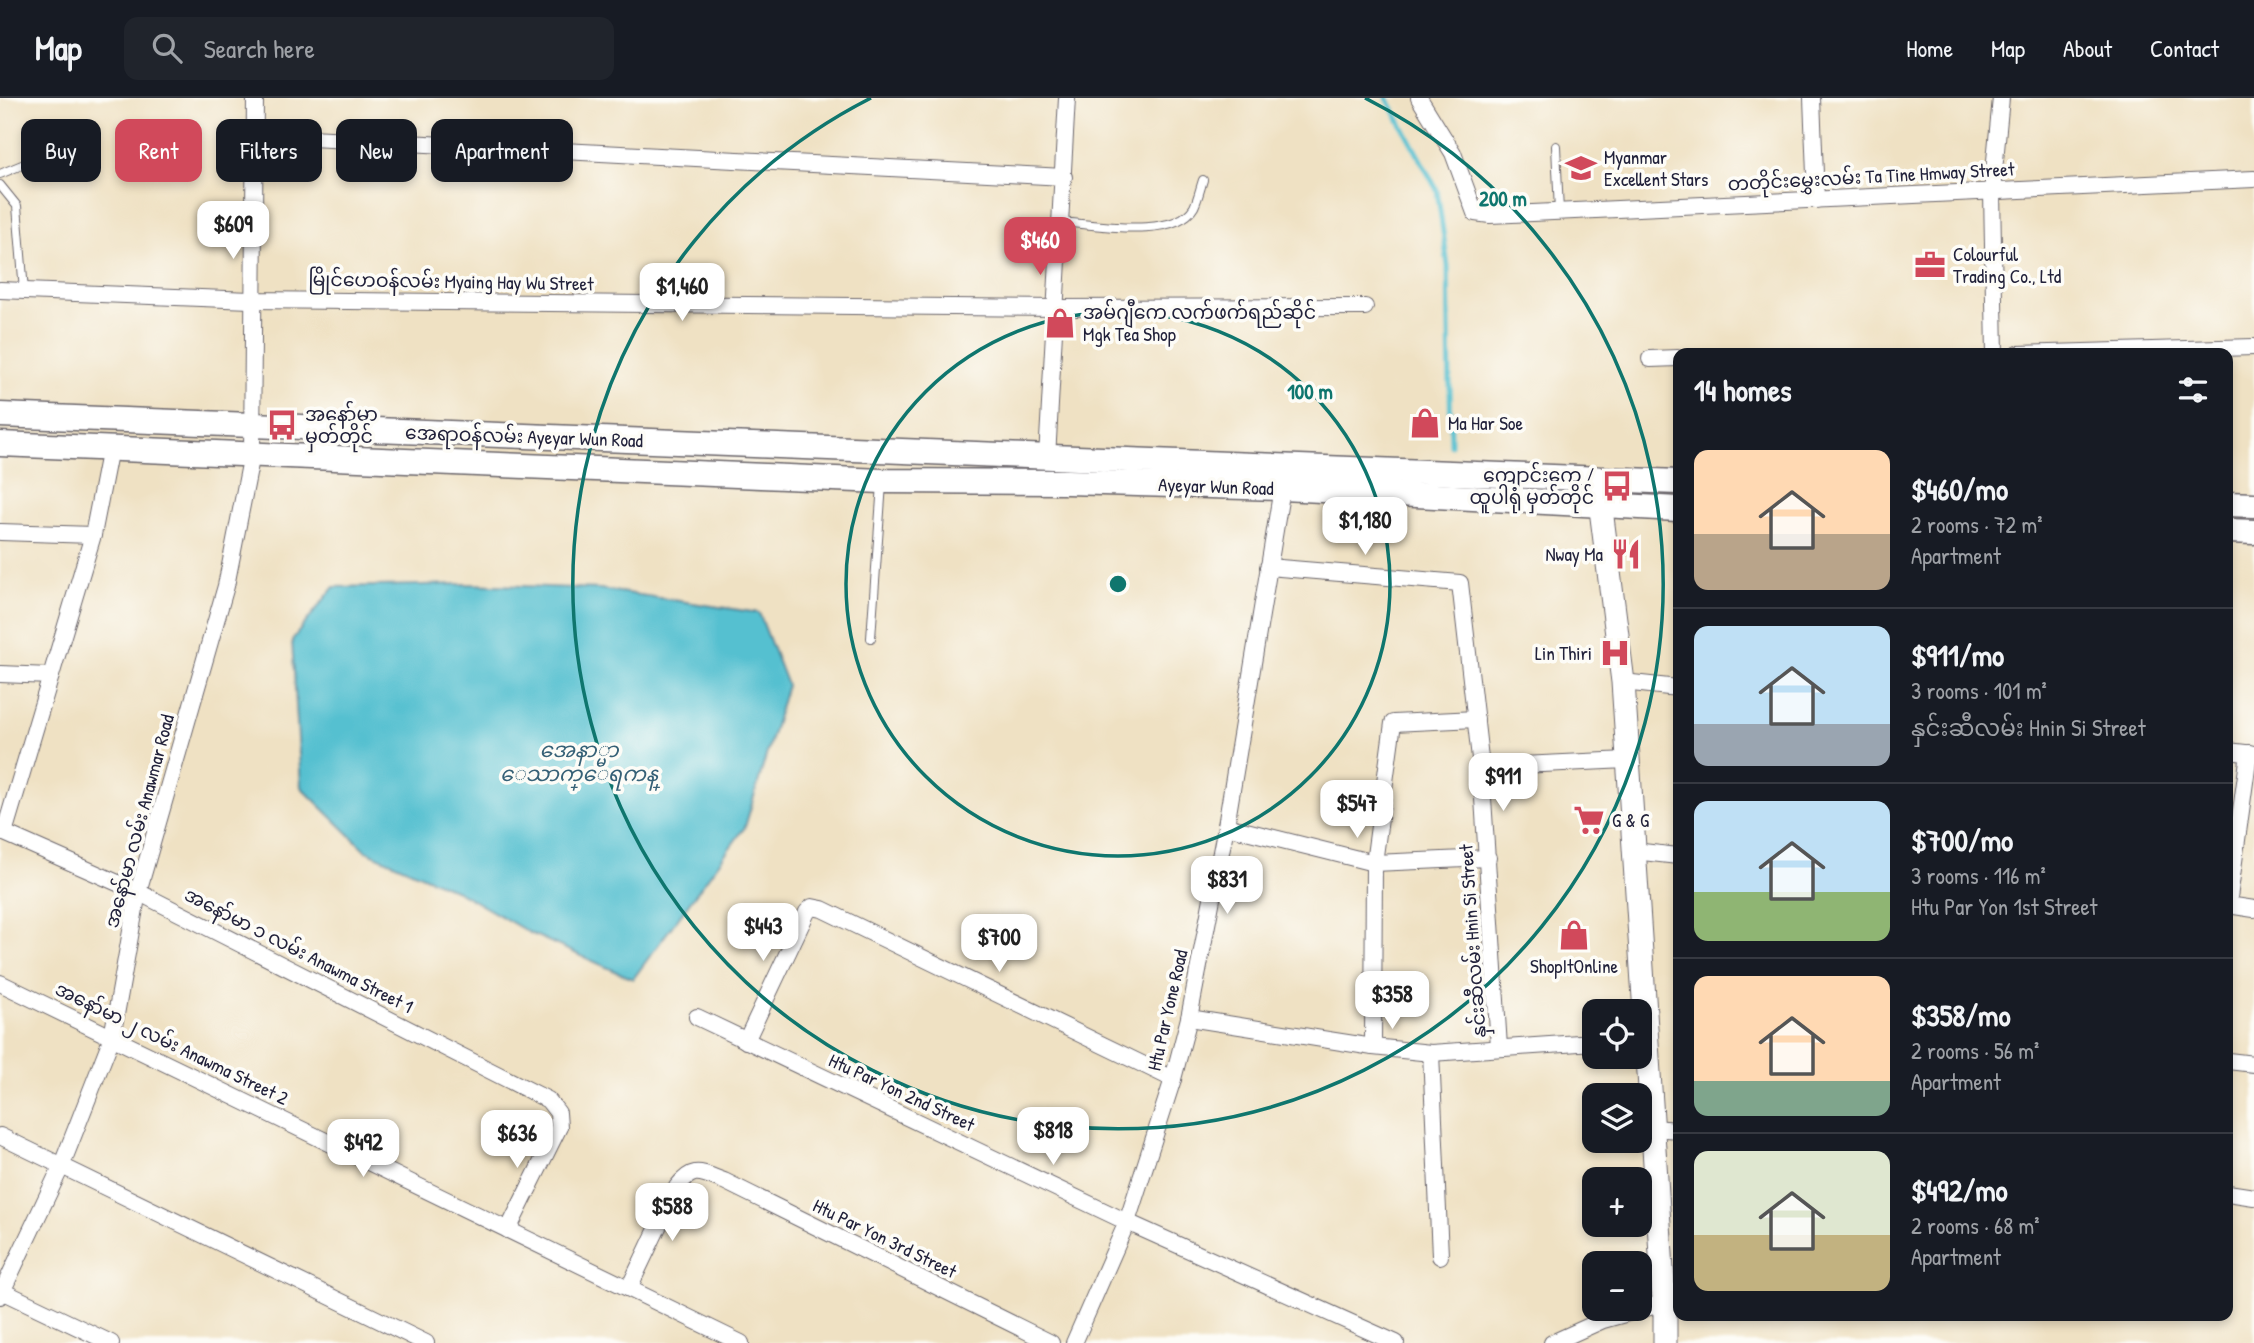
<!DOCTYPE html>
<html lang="en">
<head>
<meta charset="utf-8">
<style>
  :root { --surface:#171b24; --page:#20242c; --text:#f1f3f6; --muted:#9ea1a6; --line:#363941; --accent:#d1495b }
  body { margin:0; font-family:"Patrick Hand","Noto Sans Myanmar",sans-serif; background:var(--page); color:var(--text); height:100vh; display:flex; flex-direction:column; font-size:26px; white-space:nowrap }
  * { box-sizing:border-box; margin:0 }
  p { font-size:23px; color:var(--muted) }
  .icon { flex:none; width:38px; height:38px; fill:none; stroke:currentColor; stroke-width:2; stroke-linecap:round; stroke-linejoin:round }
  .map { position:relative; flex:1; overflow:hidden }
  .sheet { position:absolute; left:1673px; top:250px; width:560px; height:973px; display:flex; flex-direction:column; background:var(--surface); border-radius:14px; box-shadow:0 4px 10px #0003 }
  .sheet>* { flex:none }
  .guide { position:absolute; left:21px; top:21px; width:665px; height:63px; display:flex; gap:14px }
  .tools { position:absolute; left:1582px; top:901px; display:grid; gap:14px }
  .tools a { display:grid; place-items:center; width:70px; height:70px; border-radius:14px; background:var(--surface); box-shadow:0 4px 10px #0003; font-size:35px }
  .price { position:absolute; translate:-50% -60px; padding:0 16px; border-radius:14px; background:#fff; color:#222; font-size:23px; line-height:46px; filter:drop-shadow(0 2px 4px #0008) }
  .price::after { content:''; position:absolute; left:50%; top:42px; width:21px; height:16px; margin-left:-10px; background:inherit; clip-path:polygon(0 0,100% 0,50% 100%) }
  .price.selected { background:var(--accent); color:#fff }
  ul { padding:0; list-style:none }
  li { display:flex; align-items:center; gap:21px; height:175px; padding:0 21px }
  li+li { border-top:2px solid var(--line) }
  li span { display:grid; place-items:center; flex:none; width:196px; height:140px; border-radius:14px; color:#555 }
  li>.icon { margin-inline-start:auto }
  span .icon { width:84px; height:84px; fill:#fffc; stroke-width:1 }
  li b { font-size:30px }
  h2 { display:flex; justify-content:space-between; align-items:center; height:84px; padding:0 21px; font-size:30px }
  .chip { padding:0 24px; border-radius:14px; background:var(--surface); box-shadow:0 4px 10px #0003; font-size:24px; line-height:63px }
  .chip.selected { background:var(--accent); color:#fff }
  header { display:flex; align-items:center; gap:42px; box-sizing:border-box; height:98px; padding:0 35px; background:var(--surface); border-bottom:2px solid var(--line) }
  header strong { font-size:33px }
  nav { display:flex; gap:38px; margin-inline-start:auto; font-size:24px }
  .search { width:490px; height:63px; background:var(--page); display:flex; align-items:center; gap:18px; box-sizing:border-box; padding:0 24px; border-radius:14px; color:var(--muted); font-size:26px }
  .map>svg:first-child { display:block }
  .water { fill:#55c0d0; stroke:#3c7186; stroke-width:2 }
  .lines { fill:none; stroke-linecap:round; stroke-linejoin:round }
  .stream { stroke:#55c0d0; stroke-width:5 }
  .service-casing { stroke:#6a656b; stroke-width:10 }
  .minor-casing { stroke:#6a656b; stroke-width:18 }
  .secondary-casing { stroke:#6a656b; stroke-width:25 }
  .primary-casing { stroke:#6a656b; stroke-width:27 }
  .service { stroke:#fff; stroke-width:8 }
  .minor { stroke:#fff; stroke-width:16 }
  .secondary { stroke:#fff; stroke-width:23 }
  .primary { stroke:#fff; stroke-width:24 }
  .ring { fill:none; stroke:#0f766e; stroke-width:3.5 }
  .labels { text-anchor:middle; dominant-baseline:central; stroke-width:7; stroke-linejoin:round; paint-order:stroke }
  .poi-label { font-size:19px; fill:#22223b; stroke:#fdfcf7; text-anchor:start }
  .street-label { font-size:19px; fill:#22223b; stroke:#fdfcf7 }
  .water-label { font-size:21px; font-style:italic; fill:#366177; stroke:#fdfcf7 }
  .centre { fill:#0f766e; stroke:#fdfcf7; stroke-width:3.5 }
  .ring-label { font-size:21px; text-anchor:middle; font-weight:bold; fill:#0f766e; stroke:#fdfcf7; stroke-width:7; stroke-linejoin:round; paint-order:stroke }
</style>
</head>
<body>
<header>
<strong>Map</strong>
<div class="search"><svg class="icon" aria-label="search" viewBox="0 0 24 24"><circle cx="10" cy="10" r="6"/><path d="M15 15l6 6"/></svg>Search here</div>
<nav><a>Home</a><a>Map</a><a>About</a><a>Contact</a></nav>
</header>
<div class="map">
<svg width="2254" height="1245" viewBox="0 0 2254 1245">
  <rect width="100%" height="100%" fill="#fdfcf7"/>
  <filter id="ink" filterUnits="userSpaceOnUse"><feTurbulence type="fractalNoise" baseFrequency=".0143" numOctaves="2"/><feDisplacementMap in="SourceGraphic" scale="14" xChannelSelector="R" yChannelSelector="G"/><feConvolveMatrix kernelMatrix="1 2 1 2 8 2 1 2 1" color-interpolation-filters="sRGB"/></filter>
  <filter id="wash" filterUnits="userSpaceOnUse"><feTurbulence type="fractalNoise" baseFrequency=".00686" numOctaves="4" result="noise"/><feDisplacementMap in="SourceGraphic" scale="28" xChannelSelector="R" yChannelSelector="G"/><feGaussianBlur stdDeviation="1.57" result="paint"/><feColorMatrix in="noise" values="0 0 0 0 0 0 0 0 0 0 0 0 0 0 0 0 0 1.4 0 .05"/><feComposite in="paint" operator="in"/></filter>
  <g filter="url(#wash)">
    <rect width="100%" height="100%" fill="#efe1c3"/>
    <path class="water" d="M466,486L600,491L759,515L787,587L745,729L633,881L530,835L457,793L366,753L301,689L292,542L334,489Z"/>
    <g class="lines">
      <path class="stream" d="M1387,0L1437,92L1448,168L1451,347"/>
    </g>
  </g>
  <g filter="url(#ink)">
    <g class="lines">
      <g class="service-casing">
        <g id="service">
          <path d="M1556,48L1559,114"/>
          <path d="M0,76L34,62"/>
          <path d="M0,87L17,108L24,193"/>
          <path d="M1061,124C1093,126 1175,142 1194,109C1198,101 1200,91 1203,82"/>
          <path d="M871,540L882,386"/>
        </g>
      </g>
      <g class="minor-casing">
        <g id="minor">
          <path d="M1419,0L1453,55L1475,115L1490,117L2254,81"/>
          <path d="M1812,0L1816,102"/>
          <path d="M253,37L1064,79"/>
          <path d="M0,192L251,202L1057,210L1365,209"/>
          <path d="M1995,256L1992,94L2001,0"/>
          <path d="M2018,256L2254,249"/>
          <path d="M1650,261L1678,260"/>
          <path d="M1047,360L1067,0"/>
          <path d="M0,434L93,437"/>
          <path d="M1268,469L1460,485L1481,669L1499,949"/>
          <path d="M0,576L51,578"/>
          <path d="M1623,584L1678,590"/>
          <path d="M2228,653L2254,656"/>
          <path d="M1481,669L1627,662"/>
          <path d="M1226,728L1374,765L1488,760"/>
          <path d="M0,733L138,794L548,1002L558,1015L559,1029L508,1132"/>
          <path d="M4,735L93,437L110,350"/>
          <path d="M1634,753L1678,758"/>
          <path d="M2228,807L2249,655"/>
          <path d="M2228,807L2254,811"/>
          <path d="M0,885L741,1245"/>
          <path d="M697,919L1127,1124L1396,1245"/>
          <path d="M1189,920L1373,949L1431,955L1594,944"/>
          <path d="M746,943L807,814L812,809L822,811L1173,981"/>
          <path d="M1373,949L1374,765L1393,625L1476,621"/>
          <path d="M1431,955L1440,1158"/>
          <path d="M2228,963L2254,966"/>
          <path d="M1653,1030L1678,1032"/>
          <path d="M0,1038L426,1245"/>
          <path d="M2228,1095L2254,1099"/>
          <path d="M629,1190L677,1089C694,1067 701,1075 724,1083L1051,1245"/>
          <path d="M0,1192L111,1245"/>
          <path d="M0,1198L61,1069L112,939L138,794L226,488L252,356L255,0"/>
          <path d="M1074,1245L1127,1124L1173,981L1189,920L1226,728L1283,384"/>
          <path d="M1552,1245L1603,1222L1664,1205"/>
        </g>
      </g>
      <g class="secondary-casing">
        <path id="secondary" d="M1597,380L1623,584L1665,1216V1245"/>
      </g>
      <g class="primary-casing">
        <g id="primary">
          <path d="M0,317L1678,384"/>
          <path d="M0,346L882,383L1067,384L1283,390L1678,411"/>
          <path d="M2228,406L2254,407"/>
          <path d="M2228,433L2254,434"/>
        </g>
      </g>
      <use href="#service" class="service"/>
      <use href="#minor" class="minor"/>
      <use href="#secondary" class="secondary"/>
      <use href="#primary" class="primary"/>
    </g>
  </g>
  <g class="ring">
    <circle cx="1118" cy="486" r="272"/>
    <path d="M1365 0A545 545 0 1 1 871 0"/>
  </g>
  <defs>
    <g id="school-bare" transform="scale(2.415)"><path d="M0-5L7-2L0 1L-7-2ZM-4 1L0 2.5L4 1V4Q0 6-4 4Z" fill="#d1495b" stroke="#fdfcf7" stroke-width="2.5" paint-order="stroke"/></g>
    <g id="office-bare" transform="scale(2.415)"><path d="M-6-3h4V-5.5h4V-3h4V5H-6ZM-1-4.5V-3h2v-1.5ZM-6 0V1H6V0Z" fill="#d1495b" stroke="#fdfcf7" stroke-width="2.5" paint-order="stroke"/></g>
    <g id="shop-bare" transform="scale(2.415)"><path d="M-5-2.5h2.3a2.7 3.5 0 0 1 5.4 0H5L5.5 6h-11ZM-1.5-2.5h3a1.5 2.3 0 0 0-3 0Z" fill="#d1495b" stroke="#fdfcf7" stroke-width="2.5" paint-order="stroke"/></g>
    <g id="bus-bare" transform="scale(2.415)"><path d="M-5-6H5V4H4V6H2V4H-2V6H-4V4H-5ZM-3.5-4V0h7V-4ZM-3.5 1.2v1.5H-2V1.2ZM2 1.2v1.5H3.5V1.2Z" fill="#d1495b" stroke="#fdfcf7" stroke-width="2.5" paint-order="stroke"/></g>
    <g id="restaurant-bare" transform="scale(2.415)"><path d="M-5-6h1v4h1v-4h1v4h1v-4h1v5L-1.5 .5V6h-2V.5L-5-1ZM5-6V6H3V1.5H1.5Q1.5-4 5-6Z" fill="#d1495b" stroke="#fdfcf7" stroke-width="2.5" paint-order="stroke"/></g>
    <g id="hospital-bare" transform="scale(2.415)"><path d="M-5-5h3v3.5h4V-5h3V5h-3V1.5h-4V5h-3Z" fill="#d1495b" stroke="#fdfcf7" stroke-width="2.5" paint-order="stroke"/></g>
    <g id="supermarket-bare" transform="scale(2.415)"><path d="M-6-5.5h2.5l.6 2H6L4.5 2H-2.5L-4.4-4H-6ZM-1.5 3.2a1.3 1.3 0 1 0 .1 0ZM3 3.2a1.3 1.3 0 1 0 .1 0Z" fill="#d1495b" stroke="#fdfcf7" stroke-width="2.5" paint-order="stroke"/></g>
  </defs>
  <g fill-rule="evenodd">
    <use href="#school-bare" x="1581" y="70"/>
    <use href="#office-bare" x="1930" y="167"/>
    <use href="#shop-bare" x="1060" y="225"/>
    <use href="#shop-bare" x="1425" y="325"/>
    <use href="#bus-bare" x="282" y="327"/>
    <use href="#bus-bare" x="1617" y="388"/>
    <use href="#restaurant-bare" x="1626" y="456"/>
    <use href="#hospital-bare" x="1615" y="555"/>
    <use href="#supermarket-bare" x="1589" y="722"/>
    <use href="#shop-bare" x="1574" y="837"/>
  </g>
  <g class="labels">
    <g class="poi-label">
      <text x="1604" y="59">Myanmar<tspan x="1604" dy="22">Excellent Stars</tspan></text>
      <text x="1953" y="156">Colourful<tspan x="1953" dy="22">Trading Co., Ltd</tspan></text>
      <text x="1083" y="214">အမ်ဂျီကေ လက်ဖက်ရည်ဆိုင်<tspan x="1083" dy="22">Mgk Tea Shop</tspan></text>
      <text x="305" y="316">အနော်မာ<tspan x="305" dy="22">မှတ်တိုင်</tspan></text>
      <text x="1448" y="325">Ma Har Soe</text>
      <text x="1594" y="377" text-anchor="end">ကျောင်းကွေ့ /<tspan x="1594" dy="22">ထူပါရုံ မှတ်တိုင်</tspan></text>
      <text x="1603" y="456" text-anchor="end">Nway Ma</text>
      <text x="1592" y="555" text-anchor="end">Lin Thiri</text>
      <text x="1612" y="722">G &amp; G</text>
      <text x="1574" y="868" text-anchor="middle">ShopItOnline</text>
    </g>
    <g class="street-label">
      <text transform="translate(1871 78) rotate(-3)">တတိုင်းမွှေးလမ်း Ta Tine Hmway Street</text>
      <text transform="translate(451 183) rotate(1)">မြိုင်ဟေဝန်လမ်း Myaing Hay Wu Street</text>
      <text transform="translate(524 338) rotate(2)">အေရာဝန်လမ်း Ayeyar Wun Road</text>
      <text transform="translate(1216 388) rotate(2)">Ayeyar Wun Road</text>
      <text transform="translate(139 723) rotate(-75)">အနော်မာ လမ်း Anawmar Road</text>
      <text transform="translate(1472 843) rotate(-94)">နှင်းဆီလမ်း Hnin Si Street</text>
      <text transform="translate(299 852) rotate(27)">အနော်မာ ၁ လမ်း Anawma Street 1</text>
      <text transform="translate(1167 912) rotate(-77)">Htu Par Yone Road</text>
      <text transform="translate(172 945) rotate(26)">အနော်မာ ၂ လမ်း Anawma Street 2</text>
      <text transform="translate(902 994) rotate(25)">Htu Par Yon 2nd Street</text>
      <text transform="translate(885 1140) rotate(26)">Htu Par Yon 3rd Street</text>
    </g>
    <g class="water-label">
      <text x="579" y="651">အေနာ္မာ<tspan x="579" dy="24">ေသာက္ေရကန္</tspan></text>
    </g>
  </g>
  <circle cx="1118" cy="486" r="10" class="centre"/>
  <g class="ring-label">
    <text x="1503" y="108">200 m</text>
    <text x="1310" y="301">100 m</text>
  </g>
</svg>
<div class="tools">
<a><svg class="icon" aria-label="locate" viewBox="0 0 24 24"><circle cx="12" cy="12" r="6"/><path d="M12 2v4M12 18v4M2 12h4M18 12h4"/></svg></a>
<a><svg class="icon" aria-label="layers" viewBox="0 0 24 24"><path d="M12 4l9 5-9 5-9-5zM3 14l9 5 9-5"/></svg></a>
<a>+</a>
<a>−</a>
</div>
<b class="price" style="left:233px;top:163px">$609</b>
<b class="price selected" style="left:1040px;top:179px">$460</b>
<b class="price" style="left:682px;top:225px">$1,460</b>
<b class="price" style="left:1365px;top:459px">$1,180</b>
<b class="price" style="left:1503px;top:715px">$911</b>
<b class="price" style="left:1357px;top:742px">$547</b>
<b class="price" style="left:1227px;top:818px">$831</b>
<b class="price" style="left:763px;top:865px">$443</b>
<b class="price" style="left:999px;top:876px">$700</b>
<b class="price" style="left:1392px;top:933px">$358</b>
<b class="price" style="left:1053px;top:1069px">$818</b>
<b class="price" style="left:517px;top:1072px">$636</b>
<b class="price" style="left:363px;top:1081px">$492</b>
<b class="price" style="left:672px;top:1145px">$588</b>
<div class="guide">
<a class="chip">Buy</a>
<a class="chip selected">Rent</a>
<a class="chip">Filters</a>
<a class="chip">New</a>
<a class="chip">Apartment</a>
</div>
<section class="sheet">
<h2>14 homes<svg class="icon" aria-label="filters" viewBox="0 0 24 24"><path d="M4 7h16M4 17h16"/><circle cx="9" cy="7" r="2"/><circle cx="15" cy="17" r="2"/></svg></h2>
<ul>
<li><span style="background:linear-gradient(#ffd9b3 60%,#b9a48a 0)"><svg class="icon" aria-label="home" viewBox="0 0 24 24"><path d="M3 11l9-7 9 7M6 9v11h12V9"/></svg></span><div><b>$460/mo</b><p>2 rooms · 72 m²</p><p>Apartment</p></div></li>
<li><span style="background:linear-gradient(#bfe0f5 70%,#9aa5b1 0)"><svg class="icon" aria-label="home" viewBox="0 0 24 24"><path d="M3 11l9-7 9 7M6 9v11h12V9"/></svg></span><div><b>$911/mo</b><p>3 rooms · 101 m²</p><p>နှင်းဆီလမ်း Hnin Si Street</p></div></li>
<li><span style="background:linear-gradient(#bfe0f5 65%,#8fb573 0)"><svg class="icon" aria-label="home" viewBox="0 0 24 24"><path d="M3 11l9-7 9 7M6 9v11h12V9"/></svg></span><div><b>$700/mo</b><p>3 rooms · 116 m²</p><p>Htu Par Yon 1st Street</p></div></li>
<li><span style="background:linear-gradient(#ffd9b3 75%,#7fa58c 0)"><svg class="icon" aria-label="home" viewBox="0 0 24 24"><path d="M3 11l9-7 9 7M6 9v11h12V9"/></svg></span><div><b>$358/mo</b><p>2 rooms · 56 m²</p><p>Apartment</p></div></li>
<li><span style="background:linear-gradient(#dfe7d0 60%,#c2b280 0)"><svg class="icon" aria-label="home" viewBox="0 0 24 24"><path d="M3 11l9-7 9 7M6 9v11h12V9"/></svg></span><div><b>$492/mo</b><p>2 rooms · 68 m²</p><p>Apartment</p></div></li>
</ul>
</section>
</div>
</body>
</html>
